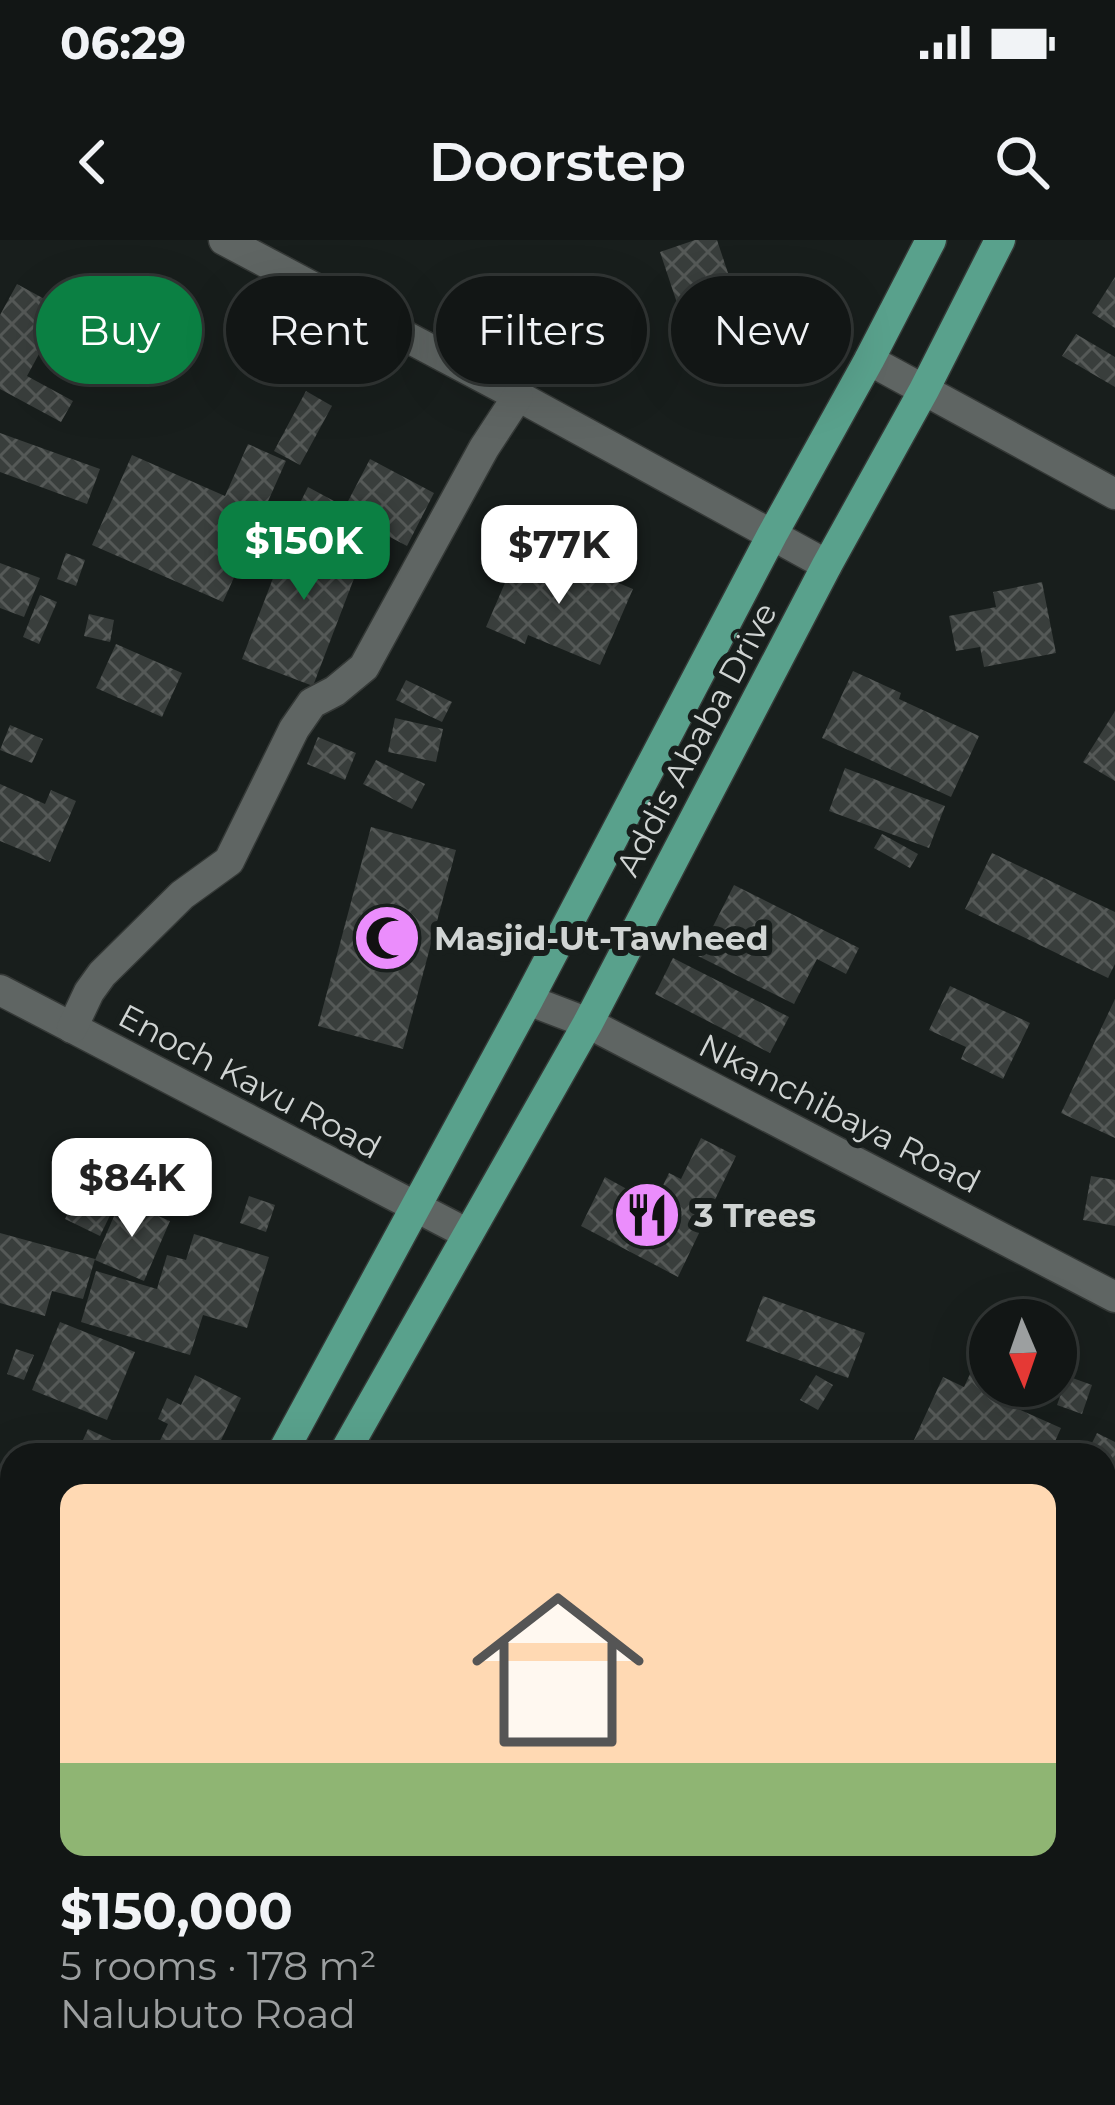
<!DOCTYPE html>
<html lang="en">
<head>
<meta charset="utf-8">
<style>
  :root { --surface:#121615; --page:#1f2322; --text:#f1f3f6; --muted:#9c9fa0; --line:#313534; --accent:#0b8043 }
  body { margin:0; font-family:Montserrat,sans-serif; background:var(--page); color:var(--text); height:100vh; display:flex; flex-direction:column; font-size:45px; white-space:nowrap }
  * { box-sizing:border-box; margin:0 }
  p { font-size:39px; color:var(--muted) }
  .icon { flex:none; width:66px; height:66px; fill:none; stroke:currentColor; stroke-width:2; stroke-linecap:round; stroke-linejoin:round }
  .map { position:relative; flex:1; overflow:hidden }
  .panel { position:absolute; left:0px; top:1203px; width:1116px; height:663px; display:flex; flex-direction:column; background:var(--surface); border-radius:36px 36px 0 0; box-shadow:0 12px 48px #0002,0 0 0 3px var(--line) }
  .panel>* { flex:none }
  .hud { position:absolute; left:36px; top:36px; width:1044px; height:108px; display:flex; gap:24px }
  .needle { width:78px; rotate:178deg }
  .controls { position:absolute; left:969px; top:1059px; display:grid; gap:24px }
  .controls a { display:grid; place-items:center; width:108px; height:108px; border-radius:50%; background:var(--surface); box-shadow:0 12px 48px #0002,0 0 0 3px var(--line); font-size:60px }
  .price { position:absolute; translate:-50% -102px; padding:0 27px; border-radius:24px; background:#fff; color:#222; font-size:39px; line-height:78px; filter:drop-shadow(0 3px 6px #0008) }
  .price::after { content:''; position:absolute; left:50%; top:72px; width:36px; height:27px; margin-left:-18px; background:inherit; clip-path:polygon(0 0,100% 0,50% 100%) }
  .price.selected { background:var(--accent); color:#fff }
  ul { padding:0; list-style:none }
  li { display:grid; align-content:center; gap:24px; height:636px; padding:0 60px }
  li span { display:grid; place-items:center; height:372px; border-radius:24px; color:#555 }
  li>.icon { margin-inline-start:auto }
  span .icon { width:216px; height:216px; fill:#fffc; stroke-width:1 }
  li b { font-size:51px }
  .chip { padding:0 42px; border-radius:54px; background:var(--surface); box-shadow:0 12px 48px #0002,0 0 0 3px var(--line); font-size:42px; line-height:108px }
  .chip.selected { background:var(--accent); color:#fff }
  .status { display:flex; justify-content:space-between; align-items:center; height:84px; padding:0 60px; background:var(--surface); direction:ltr }
  .status svg { height:33px; fill:currentColor }
  header { display:flex; justify-content:space-between; align-items:center; height:156px; padding:0 60px; background:var(--surface); font-size:54px; font-weight:600 }
  .map>svg:first-child { display:block }
  .building { fill:url(#building-cross-hatch) }
  .lines { fill:none; stroke-linecap:round; stroke-linejoin:round }
  .minor-casing { stroke:#353937; stroke-width:33 }
  .major-casing { stroke:#353937; stroke-width:33 }
  .minor { stroke:#5f6563; stroke-width:30 }
  .major { stroke:#59a18c; stroke-width:30 }
  .labels { text-anchor:middle; dominant-baseline:central; stroke-width:12; stroke-linejoin:round; paint-order:stroke }
  .street-label { font-size:33px; fill:#d0d4d3; stroke:#181e1c }
  .poi-label { font-size:33px; font-weight:bold; fill:#d0d4d3; stroke:#181e1c; text-anchor:start }
</style>
</head>
<body>
<div class="status"><b>06:29</b><svg viewBox="0 0 49 12"><path d="M0 12V9h3v3zM5 12V6h3v6zM10 12V3h3v9zM15 12V0h3v12zM26 1h20v11H26zM47 4h2v5h-2z"/></svg></div>
<header><svg class="icon" aria-label="back" viewBox="0 0 24 24"><path d="M15 5l-7 7 7 7"/></svg>Doorstep<svg class="icon" aria-label="search" viewBox="0 0 24 24"><circle cx="10" cy="10" r="6"/><path d="M15 15l6 6"/></svg></header>
<div class="map">
<svg width="1115" height="1865" viewBox="0 0 1115 1865">
  <defs>
    <pattern id="building-cross-hatch" width="8" height="8" patternUnits="userSpaceOnUse" patternTransform="scale(3)"><rect width="8" height="8" fill="#393e3c"/><path d="M0 0l8 8M0 8l8-8" fill="none" stroke="#555957"/></pattern>
  </defs>
  <rect width="100%" height="100%" fill="#181e1c"/>
  <g class="building">
    <path d="M695,0H717L735,54L680,72L660,12Z"/>
    <path d="M1115,37V88L1092,73Z"/>
    <path d="M17,44L116,98L92,142L39,114L27,136L73,161L61,182L0,149V75Z"/>
    <path d="M1076,94L1115,117V147L1062,116Z"/>
    <path d="M306,151L332,166L300,225L274,211Z"/>
    <path d="M0,193L100,229L87,264L0,232Z"/>
    <path d="M248,204L286,221L223,362L92,305L132,215L225,256Z"/>
    <path d="M370,219L434,253L407,306L344,273L336,289L297,269L308,247L345,267Z"/>
    <path d="M295,281L366,307L313,446L242,419Z"/>
    <path d="M520,308L595,340L597,334L633,349L600,425L528,395L525,404L486,387Z"/>
    <path d="M66,313L85,320L76,346L57,339Z"/>
    <path d="M0,323L40,338L24,377L0,368Z"/>
    <path d="M1042,342L1056,413L984,427L980,407L956,411L949,376L996,367L993,352Z"/>
    <path d="M40,355L57,362L39,404L23,397Z"/>
    <path d="M89,374L114,380L110,402L84,396Z"/>
    <path d="M116,404L182,433L162,477L96,448Z"/>
    <path d="M853,431L901,453L899,459L979,496L951,557L822,498Z"/>
    <path d="M406,440L452,462L442,482L396,460Z"/>
    <path d="M1115,471V541L1083,522Z"/>
    <path d="M395,478L443,489L436,522L388,512Z"/>
    <path d="M10,485L43,499L32,523L0,510Z"/>
    <path d="M318,497L356,513L345,540L307,524Z"/>
    <path d="M376,520L425,544L412,569L363,544Z"/>
    <path d="M845,528L945,566L929,608L829,571Z"/>
    <path d="M0,544L45,564L51,550L76,561L50,622L0,601Z"/>
    <path d="M371,587L456,610L403,809L318,786Z"/>
    <path d="M882,594L918,614L910,628L874,608Z"/>
    <path d="M992,613L1115,672V724L1108,738L965,669Z"/>
    <path d="M734,645L859,708L846,734L817,719L794,764L698,716Z"/>
    <path d="M673,718L789,777L770,813L655,754Z"/>
    <path d="M950,746L1030,783L1003,839L961,819L966,807L929,790Z"/>
    <path d="M1115,759V898L1061,873Z"/>
    <path d="M701,898L736,916L678,1037L581,986L605,937L654,964L669,933L681,939Z"/>
    <path d="M1091,936L1115,940V986L1083,980Z"/>
    <path d="M84,940L119,957L100,996L65,979Z"/>
    <path d="M249,956L275,965L266,992L240,983Z"/>
    <path d="M121,960L170,981L144,1041L95,1020Z"/>
    <path d="M0,993L95,1019L83,1059L52,1051L45,1076L0,1063Z"/>
    <path d="M194,994L269,1017L247,1088L203,1075L190,1115L81,1082L96,1031L157,1049L167,1015L186,1020Z"/>
    <path d="M763,1056L865,1093L848,1138L746,1101Z"/>
    <path d="M60,1082L135,1112L107,1180L32,1150Z"/>
    <path d="M16,1109L34,1115L24,1140L7,1134Z"/>
    <path d="M970,1134L990,1143L987,1155L1061,1188L1049,1215L908,1213L943,1137L964,1147Z"/>
    <path d="M195,1135L241,1158L214,1215H153L168,1184L158,1179L167,1158L181,1165Z"/>
    <path d="M816,1135L833,1145L818,1170L800,1160Z"/>
    <path d="M1067,1136L1092,1145L1082,1174L1057,1165Z"/>
    <path d="M88,1189L144,1215H111L82,1202Z"/>
    <path d="M1097,1193L1115,1202V1262L1104,1257V1215H1086Z"/>
    <path d="M0,1242L12,1248V1317L0,1311Z"/>
    <path d="M1104,1376L1115,1382V1458L1111,1464L1104,1460Z"/>
    <path d="M12,1425V1496L0,1491V1451Z"/>
    <path d="M1115,1664V1733L1108,1736L1104,1728V1669Z"/>
    <path d="M238,1854H292L288,1865H234Z"/>
    <path d="M445,1854H531L526,1865H450L442,1862Z"/>
    <path d="M853,1854H910L907,1865H850Z"/>
    <path d="M934,1854H1008L1030,1865H939L931,1861Z"/>
  </g>
  <g class="lines">
    <g class="minor-casing">
      <g id="minor">
        <path d="M224,0L518,156L827,325"/>
        <path d="M869,120L1115,254"/>
        <path d="M0,750L468,994"/>
        <path d="M528,760L588,783L1115,1057"/>
        <path d="M72,788L89,752L102,734L182,655L229,621L294,489L312,463L335,451L364,427L484,208L518,156"/>
        <path d="M0,1601L12,1608"/>
      </g>
    </g>
    <g class="major-casing">
      <g id="major">
        <path d="M281,1215L528,760L772,295L869,120L931,0"/>
        <path d="M343,1215L588,783L827,325L924,150L1000,0"/>
        <path d="M0,1833L12,1795"/>
        <path d="M39,1865L43,1854"/>
      </g>
    </g>
    <use href="#minor" class="minor"/>
    <use href="#major" class="major"/>
  </g>
  <defs>
    <g id="mosque-disc" transform="scale(3.45)"><circle r="9.5" fill="#eb8dfc" stroke="#181e1c"/><path d="M3.5-4.9A6 6 0 1 0 3.5 4.9A5 5 0 1 1 3.5-4.9Z" fill="#111"/></g>
    <g id="restaurant-disc" transform="scale(3.45)"><circle r="9.5" fill="#eb8dfc" stroke="#181e1c"/><path d="M-5-6h1v4h1v-4h1v4h1v-4h1v5L-1.5 .5V6h-2V.5L-5-1ZM5-6V6H3V1.5H1.5Q1.5-4 5-6Z" fill="#111"/></g>
  </defs>
  <g fill-rule="evenodd">
    <use href="#mosque-disc" x="387" y="698"/>
    <use href="#restaurant-disc" x="647" y="975"/>
  </g>
  <g class="labels">
    <g class="street-label">
      <text transform="translate(696 499) rotate(-62)">Addis Ababa Drive</text>
      <text transform="translate(250 841) rotate(28)">Enoch Kavu Road</text>
      <text transform="translate(840 873) rotate(27)">Nkanchibaya Road</text>
    </g>
    <g class="poi-label">
      <text x="434" y="698">Masjid-Ut-Tawheed</text>
      <text x="694" y="975">3 Trees</text>
    </g>
  </g>
</svg>
<div class="controls">
<a><svg class="needle" viewBox="-14 -14 28 28"><path d="M0-13l5 13h-10z" fill="#e53935"/><path d="M0 13l5-13h-10z" fill="#9c9fa0"/></svg></a>
</div>
<b class="price selected" style="left:304px;top:363px">$150K</b>
<b class="price" style="left:559px;top:367px">$77K</b>
<b class="price" style="left:132px;top:1000px">$84K</b>
<div class="hud">
<a class="chip selected">Buy</a>
<a class="chip">Rent</a>
<a class="chip">Filters</a>
<a class="chip">New</a>
</div>
<section class="panel">
<ul>
<li><span style="background:linear-gradient(#ffd9b3 75%,#8fb573 0)"><svg class="icon" aria-label="home" viewBox="0 0 24 24"><path d="M3 11l9-7 9 7M6 9v11h12V9"/></svg></span><div><b>$150,000</b><p>5 rooms · 178 m²</p><p>Nalubuto Road</p></div></li>
</ul>
</section>
</div>
</body>
</html>
